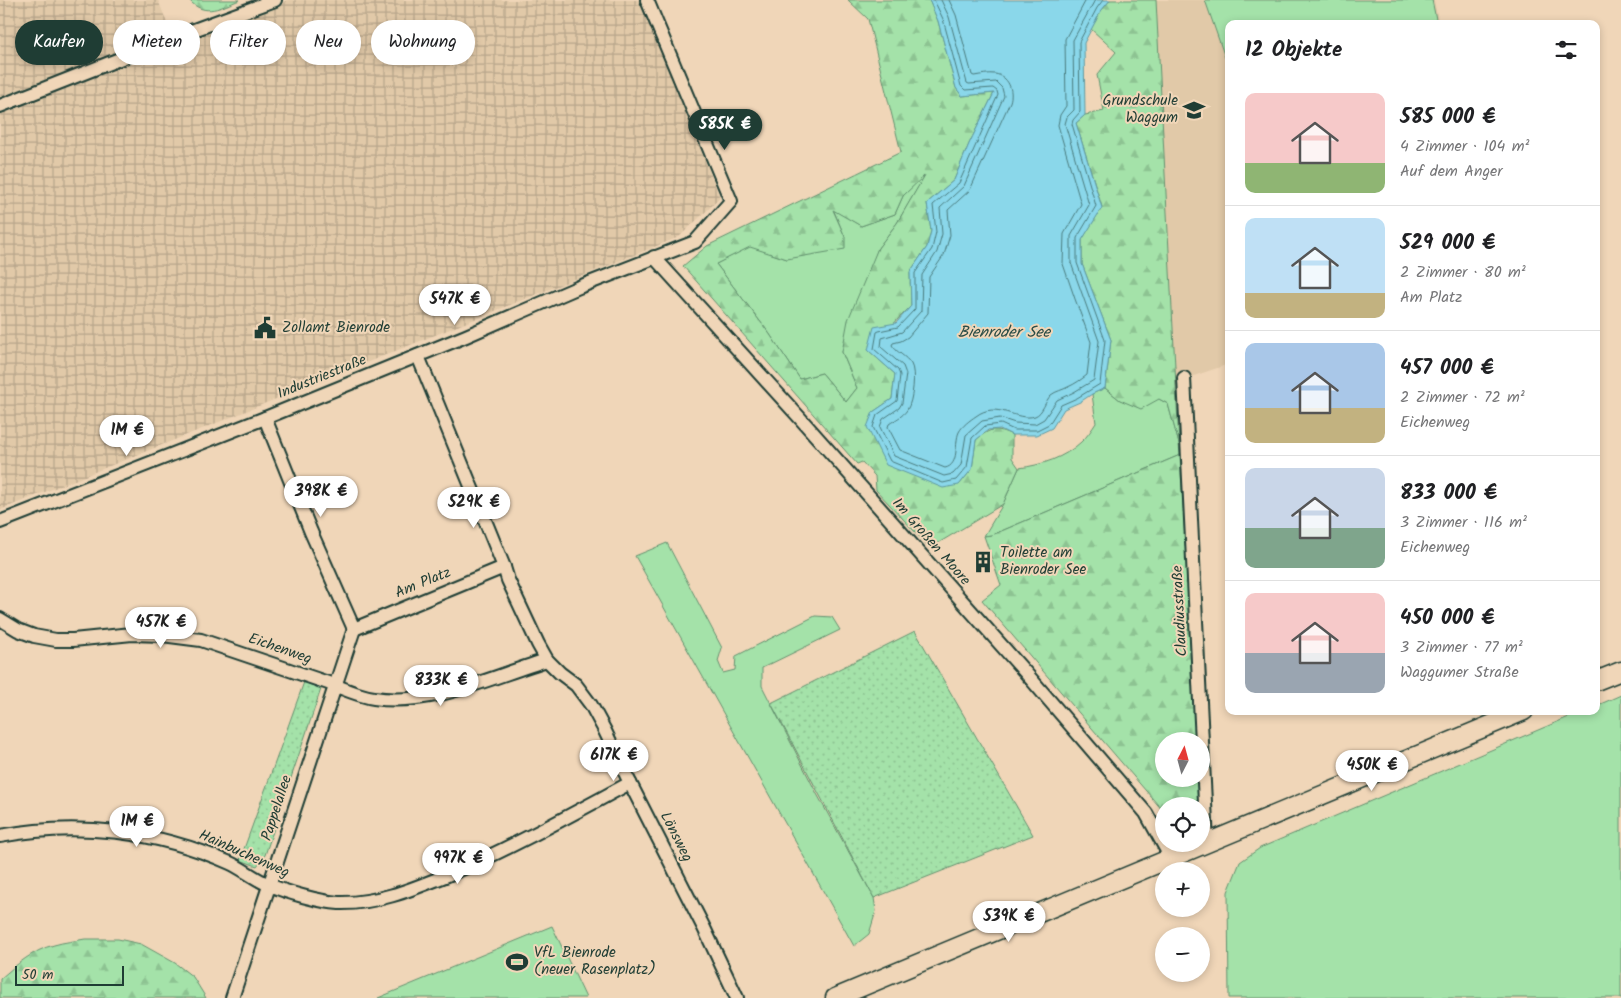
<!DOCTYPE html>
<html lang="de">
<head>
<meta charset="utf-8">
<style>
  :root { --surface:#fff; --page:#f2f2f2; --text:#202124; --muted:#757577; --line:#e0e0e0; --accent:#1f3d34 }
  body { margin:0; font-family:Kalam,sans-serif; background:var(--page); color:var(--text); height:100vh; display:flex; flex-direction:column; font-size:19px; white-space:nowrap }
  * { box-sizing:border-box; margin:0 }
  p { font-size:16px; color:var(--muted) }
  .icon { flex:none; width:28px; height:28px; fill:none; stroke:currentColor; stroke-width:2; stroke-linecap:round; stroke-linejoin:round }
  .map { position:relative; flex:1; overflow:hidden }
  .details { position:absolute; left:1225px; top:20px; width:375px; height:695px; display:flex; flex-direction:column; background:var(--surface); border-radius:10px; box-shadow:0 2px 8px #0003 }
  .details>* { flex:none }
  .banner { position:absolute; left:15px; top:20px; width:475px; height:45px; display:flex; gap:10px }
  .needle { width:32px; rotate:6deg }
  .tools { position:absolute; left:1155px; top:732px; display:grid; gap:10px }
  .tools a { display:grid; place-items:center; width:55px; height:55px; border-radius:50%; background:var(--surface); box-shadow:0 2px 8px #0003; font-size:25px }
  .scale { position:absolute; left:15px; bottom:12px; width:109px; box-sizing:border-box; padding-left:5px; border:2px solid #1f3d34; border-top:0; font-size:14px; line-height:18px; white-space:nowrap; color:#1f3d34; -webkit-text-stroke:4px #f0d6b8; paint-order:stroke }
  .price { position:absolute; translate:-50% -42px; padding:0 11px; border-radius:18px; background:#fff; color:#222; font-size:16px; line-height:32px; filter:drop-shadow(0 1px 2px #0008) }
  .price::after { content:''; position:absolute; left:50%; top:30px; width:15px; height:11px; margin-left:-8px; background:inherit; clip-path:polygon(0 0,100% 0,50% 100%) }
  .price.on { background:var(--accent); color:#fff }
  ul { padding:0; list-style:none }
  li { display:flex; align-items:center; gap:15px; height:125px; padding:0 20px }
  li+li { border-top:1px solid var(--line) }
  li span { display:grid; place-items:center; flex:none; width:140px; height:100px; border-radius:10px; color:#555 }
  li>.icon { margin-inline-start:auto }
  span .icon { width:60px; height:60px; fill:#fffc; stroke-width:1 }
  li b { font-size:21px }
  h2 { display:flex; justify-content:space-between; align-items:center; height:60px; padding:0 20px; font-size:21px }
  .chip { padding:0 18px; border-radius:22px; background:var(--surface); box-shadow:0 2px 8px #0003; font-size:18px; line-height:45px }
  .chip.on { background:var(--accent); color:#fff }
  .map>svg:first-child { display:block }
  .built { fill:#e1c9a8 }
  .industrial { fill:url(#industrial-grid) }
  .grass { fill:#a4e2a9; stroke:#62906e }
  .forest { fill:url(#forest-firs); stroke:#62906e; fill-rule:evenodd }
  .park { fill:url(#park-dots); stroke:#62906e }
  .water { fill:#8ad7ea; stroke:#5f99a1 }
  .lines { fill:none; stroke-linecap:round; stroke-linejoin:round }
  .shore { stroke:#4a7b7d; stroke-width:1 }
  .street-casing { stroke:#1f3d34; stroke-width:16 }
  .secondary-casing { stroke:#1f3d34; stroke-width:21 }
  .street { stroke:#f0d6b8; stroke-width:12 }
  .secondary { stroke:#f0d6b8; stroke-width:18 }
  .labels { text-anchor:middle; dominant-baseline:central; stroke-width:4; stroke-linejoin:round; paint-order:stroke }
  .poi-label { font-size:15px; fill:#1f3d34; stroke:#f0d6b8; text-anchor:start }
  .street-label { font-size:15px; fill:#1f3d34; stroke:#f0d6b8 }
  .water-label { font-size:16px; font-style:italic; fill:#2a4c46; stroke:#f0d6b8 }
</style>
</head>
<body>
<div class="map">
<svg width="1621" height="998" viewBox="0 0 1621 998">
  <defs>
    <pattern id="industrial-grid" width="8" height="8" patternUnits="userSpaceOnUse" patternTransform="scale(1.25)"><rect width="8" height="8" fill="#e1c9a8"/><path d="M0 4h8M4 0v8" fill="none" stroke="#b6a48a"/></pattern>
    <pattern id="forest-firs" width="22" height="20" patternUnits="userSpaceOnUse" patternTransform="scale(1.25)"><rect width="22" height="20" fill="#a4e2a9"/><path d="M5 1l3.5 6h-7zM16 11l3.5 6h-7z" fill="#8dc392"/></pattern>
    <pattern id="park-dots" width="8" height="8" patternUnits="userSpaceOnUse" patternTransform="scale(1.25)"><rect width="8" height="8" fill="#a4e2a9"/><path d="M2 2h.1M6 6h.1" fill="none" stroke="#8dc392" stroke-width="1.8" stroke-linecap="round"/></pattern>
  </defs>
  <rect width="100%" height="100%" fill="#f0d6b8"/>
  <filter id="ink" filterUnits="userSpaceOnUse"><feTurbulence type="fractalNoise" baseFrequency=".02" numOctaves="2"/><feDisplacementMap in="SourceGraphic" scale="10" xChannelSelector="R" yChannelSelector="G"/><feConvolveMatrix kernelMatrix="1 2 1 2 8 2 1 2 1" color-interpolation-filters="sRGB"/></filter>
  <g filter="url(#ink)">
    <path class="built" d="M1155,0H1434L1439,24H1229V364L1176,382L1164,197Z"/>
    <path class="industrial" d="M0,0H158L176,45L288,0H645L641,2L720,198L679,237L0,510Z"/>
    <g class="grass">
      <path d="M1205,0H1432L1437,24H1229V69Z"/>
      <path d="M927,172L897,223L878,248L842,352L857,388L846,402L822,373L800,379L769,333L716,264L750,246L787,259L845,237L833,209L861,226L895,214L903,196Z"/>
      <path d="M1105,388L1120,400L1159,399L1168,404L1179,444L1180,455L992,535L984,536L1003,504L1019,468C1042,465 1064,458 1081,442C1087,437 1092,429 1096,423L1092,394Z"/>
      <path d="M667,543L722,648L718,661L723,673L735,670L736,656L815,616L832,617L840,630L762,668V686L817,794L874,898L876,911L869,934L854,946L635,556Z"/>
      <path d="M1621,695V998H1229L1228,892L1240,862L1260,848L1583,711H1596V706Z"/>
      <path d="M552,926L586,998H378Z"/>
    </g>
    <g class="forest">
      <path d="M189,0H240C221,7 205,18 189,0Z"/>
      <path d="M848,0H929L938,21L956,88L962,96L994,93L969,144L954,180L927,203L931,231L927,247L910,272L911,306L868,350L895,374L892,399L873,412L959,485L972,469L976,440C990,428 995,427 1012,435V458L1019,468L1003,504L930,548L876,490L875,476L862,462L857,464L683,266L707,246L901,152L868,19ZM925,175L897,223L878,248L848,320L842,352L857,388L846,402L822,373L800,379L769,333L716,264L750,247L787,259L845,249V237L833,210L861,226L895,214L903,196Z"/>
      <path d="M1110,0H1156L1179,444L1168,404L1159,399L1141,409L1120,400L1105,388L1111,340L1082,264V240L1102,207L1076,123L1085,115L1104,111L1097,75L1116,52L1091,29L1101,11Z"/>
      <path d="M1180,455L1197,741H1164V779H1199L1200,793L1195,806H1164V812L982,600L1001,585L984,536L992,535Z"/>
      <path d="M85,939H118L141,944L175,963L193,977L206,998H0V979C16,965 33,950 54,945C64,942 75,941 85,939Z"/>
    </g>
    <g class="park">
      <path d="M915,631L1033,835L874,898L771,703Z"/>
      <path d="M304,682L321,689L265,855L257,866L240,860Z"/>
    </g>
    <path class="water" d="M929,0H1110L1101,11L1084,43L1085,115L1076,123L1102,208L1082,240V264L1111,340L1105,388L1092,394L1080,402L1064,409L1052,428L1037,435H1012L1000,429L988,430L976,440L972,469L959,485L943,488L886,465L867,427L873,412L892,399L895,374L868,350L874,327L896,323L911,306L910,272L927,247L931,231L927,203L954,180L969,144L994,93L962,96L956,88L938,21Z"/>
    <g class="lines">
      <g class="shore">
        <path d="M934,0L943,19L961,86L965,90L993,88L997,91L998,95L959,183L933,205L936,232L932,249L915,273V309L898,327L879,331L877,332L874,349L898,370L900,375L897,401L877,415L873,427L890,461L943,483L956,480L967,467L972,438L985,426L1001,424L1014,430H1037L1049,424L1061,405L1077,398L1100,384L1105,340L1077,263V238L1096,206L1072,124L1073,120L1080,112L1079,42L1097,8L1103,0"/>
        <path d="M941,0L949,17L967,83L969,84L996,82L1002,88L1004,96L964,186L940,208L942,234L937,252L922,275L921,311L902,332L882,338L881,347L903,366L906,374L902,403L899,408L883,419L880,427L894,456L944,476L953,474L961,465L966,435L982,421L1000,418L1015,423L1035,424L1044,419L1057,400L1074,392L1094,380L1099,341L1071,263V236L1089,205L1065,124L1067,117L1074,110L1073,40L1095,0"/>
        <path d="M949,0L956,15L972,75L974,76C981,75 988,73 995,74C1008,76 1014,90 1010,102L970,190L948,210L950,235L944,255L929,277L928,313L908,337L901,341L893,343L892,345C896,352 906,356 911,364C916,372 913,401 907,410C903,416 895,420 889,424L888,427L900,450L945,468C960,465 954,443 959,432C962,426 970,420 976,416C997,400 1016,422 1035,416C1043,413 1045,401 1051,395C1056,391 1063,390 1068,387C1075,384 1082,379 1087,375L1091,342L1075,299L1063,264L1064,234L1081,204L1058,125L1060,115L1066,106L1065,39L1086,0"/>
      </g>
      <g class="street-casing">
        <g id="street">
          <path d="M0,106L183,34L275,0"/>
          <path d="M654,257L799,417L1025,672L1146,813L1171,858"/>
          <path d="M1184,378L1207,843"/>
          <path d="M265,418L311,532L354,629"/>
          <path d="M0,522L265,418L466,336L579,287L695,242L731,201L647,0"/>
          <path d="M504,567L508,580L538,644L547,660L560,673L576,685L591,705L604,729L630,783L704,928L737,998"/>
          <path d="M0,619L18,630L34,636L56,640H73L132,634L162,635L201,640L334,685C347,690 360,696 374,698C432,707 493,676 547,660"/>
          <path d="M354,629L504,567L418,356"/>
          <path d="M0,836C78,821 157,831 230,863C243,869 255,879 269,885C286,892 320,902 339,903C380,904 417,887 455,872C515,846 572,814 630,783"/>
          <path d="M232,998L354,629"/>
        </g>
      </g>
      <g class="secondary-casing">
        <g id="secondary">
          <path d="M1596,681L1621,671"/>
          <path d="M835,998L1524,711"/>
        </g>
      </g>
      <use href="#street" class="street"/>
      <use href="#secondary" class="secondary"/>
    </g>
  </g>
  <defs>
    <g id="school-bare" transform="scale(1.725)"><path d="M0-5L7-2L0 1L-7-2ZM-4 1L0 2.5L4 1V4Q0 6-4 4Z" fill="#1f3d34" stroke="#f0d6b8" stroke-width="2.5" paint-order="stroke"/></g>
    <g id="civic-bare" transform="scale(1.725)"><path d="M-.6-6.5H3V-4.5H.6V-3L4-1V1h2V6H-6V1h2V-1L-.6-3ZM-1.2 2.5V6h2.4V2.5Z" fill="#1f3d34" stroke="#f0d6b8" stroke-width="2.5" paint-order="stroke"/></g>
    <g id="building-bare" transform="scale(1.725)"><path d="M-4-6H4V6H1V3H-1V6H-4ZM-2.5-4.3h1.7v1.8h-1.7ZM.8-4.3h1.7v1.8H.8ZM-2.5-1h1.7V.8h-1.7ZM.8-1h1.7V.8H.8Z" fill="#1f3d34" stroke="#f0d6b8" stroke-width="2.5" paint-order="stroke"/></g>
    <g id="stadium-bare" transform="scale(1.725)"><path d="M0-5a6.5 5 0 1 0 0 10a6.5 5 0 1 0 0-10ZM-3.5-1.8h7v3.6h-7Z" fill="#1f3d34" stroke="#f0d6b8" stroke-width="2.5" paint-order="stroke"/></g>
  </defs>
  <g fill-rule="evenodd">
    <use href="#school-bare" x="1194" y="110"/>
    <use href="#civic-bare" x="265" y="328"/>
    <use href="#building-bare" x="983" y="562"/>
    <use href="#stadium-bare" x="517" y="962"/>
  </g>
  <g class="labels">
    <g class="poi-label">
      <text x="1178" y="101" text-anchor="end">Grundschule<tspan x="1178" dy="17">Waggum</tspan></text>
      <text x="282" y="328">Zollamt Bienrode</text>
      <text x="1000" y="553">Toilette am<tspan x="1000" dy="17">Bienroder See</tspan></text>
      <text x="534" y="953">VfL Bienrode<tspan x="534" dy="17">(neuer Rasenplatz)</tspan></text>
    </g>
    <g class="street-label">
      <text transform="translate(322 377) rotate(-22)">Industriestraße</text>
      <text transform="translate(931 542) rotate(49)">Im Großen Moore</text>
      <text transform="translate(423 583) rotate(-22)">Am Platz</text>
      <text transform="translate(1180 611) rotate(-93)">Claudiusstraße</text>
      <text transform="translate(280 649) rotate(19)">Eichenweg</text>
      <text transform="translate(277 808) rotate(-72)">Pappelallee</text>
      <text transform="translate(676 837) rotate(63)">Lönsweg</text>
      <text transform="translate(244 854) rotate(24)">Hainbuchenweg</text>
    </g>
    <g class="water-label">
      <text x="1004" y="332">Bienroder See</text>
    </g>
  </g>
</svg>
<div class="tools">
<a><svg class="needle" viewBox="-14 -14 28 28"><path d="M0-13l5 13h-10z" fill="#e53935"/><path d="M0 13l5-13h-10z" fill="#757577"/></svg></a>
<a><svg class="icon" aria-label="locate" viewBox="0 0 24 24"><circle cx="12" cy="12" r="6"/><path d="M12 2v4M12 18v4M2 12h4M18 12h4"/></svg></a>
<a>+</a>
<a>−</a>
</div>
<div class="scale">50 m</div>
<b class="price on" style="left:725px;top:151px">585K €</b>
<b class="price" style="left:455px;top:326px">547K €</b>
<b class="price" style="left:127px;top:457px">1M €</b>
<b class="price" style="left:321px;top:518px">398K €</b>
<b class="price" style="left:474px;top:529px">529K €</b>
<b class="price" style="left:161px;top:649px">457K €</b>
<b class="price" style="left:441px;top:707px">833K €</b>
<b class="price" style="left:614px;top:782px">617K €</b>
<b class="price" style="left:1372px;top:792px">450K €</b>
<b class="price" style="left:137px;top:848px">1M €</b>
<b class="price" style="left:458px;top:885px">997K €</b>
<b class="price" style="left:1009px;top:943px">539K €</b>
<div class="banner">
<a class="chip on">Kaufen</a>
<a class="chip">Mieten</a>
<a class="chip">Filter</a>
<a class="chip">Neu</a>
<a class="chip">Wohnung</a>
</div>
<section class="details">
<h2>12 Objekte<svg class="icon" aria-label="filters" viewBox="0 0 24 24"><path d="M4 7h16M4 17h16"/><circle cx="9" cy="7" r="2"/><circle cx="15" cy="17" r="2"/></svg></h2>
<ul>
<li><span style="background:linear-gradient(#f6c9c9 70%,#8fb573 0)"><svg class="icon" aria-label="home" viewBox="0 0 24 24"><path d="M3 11l9-7 9 7M6 9v11h12V9"/></svg></span><div><b>585 000 €</b><p>4 Zimmer · 104 m²</p><p>Auf dem Anger</p></div></li>
<li><span style="background:linear-gradient(#bfe0f5 75%,#c2b280 0)"><svg class="icon" aria-label="home" viewBox="0 0 24 24"><path d="M3 11l9-7 9 7M6 9v11h12V9"/></svg></span><div><b>529 000 €</b><p>2 Zimmer · 80 m²</p><p>Am Platz</p></div></li>
<li><span style="background:linear-gradient(#a9c7e8 65%,#c2b280 0)"><svg class="icon" aria-label="home" viewBox="0 0 24 24"><path d="M3 11l9-7 9 7M6 9v11h12V9"/></svg></span><div><b>457 000 €</b><p>2 Zimmer · 72 m²</p><p>Eichenweg</p></div></li>
<li><span style="background:linear-gradient(#c9d6e8 60%,#7fa58c 0)"><svg class="icon" aria-label="home" viewBox="0 0 24 24"><path d="M3 11l9-7 9 7M6 9v11h12V9"/></svg></span><div><b>833 000 €</b><p>3 Zimmer · 116 m²</p><p>Eichenweg</p></div></li>
<li><span style="background:linear-gradient(#f6c9c9 60%,#9aa5b1 0)"><svg class="icon" aria-label="home" viewBox="0 0 24 24"><path d="M3 11l9-7 9 7M6 9v11h12V9"/></svg></span><div><b>450 000 €</b><p>3 Zimmer · 77 m²</p><p>Waggumer Straße</p></div></li>
</ul>
</section>
</div>
</body>
</html>
